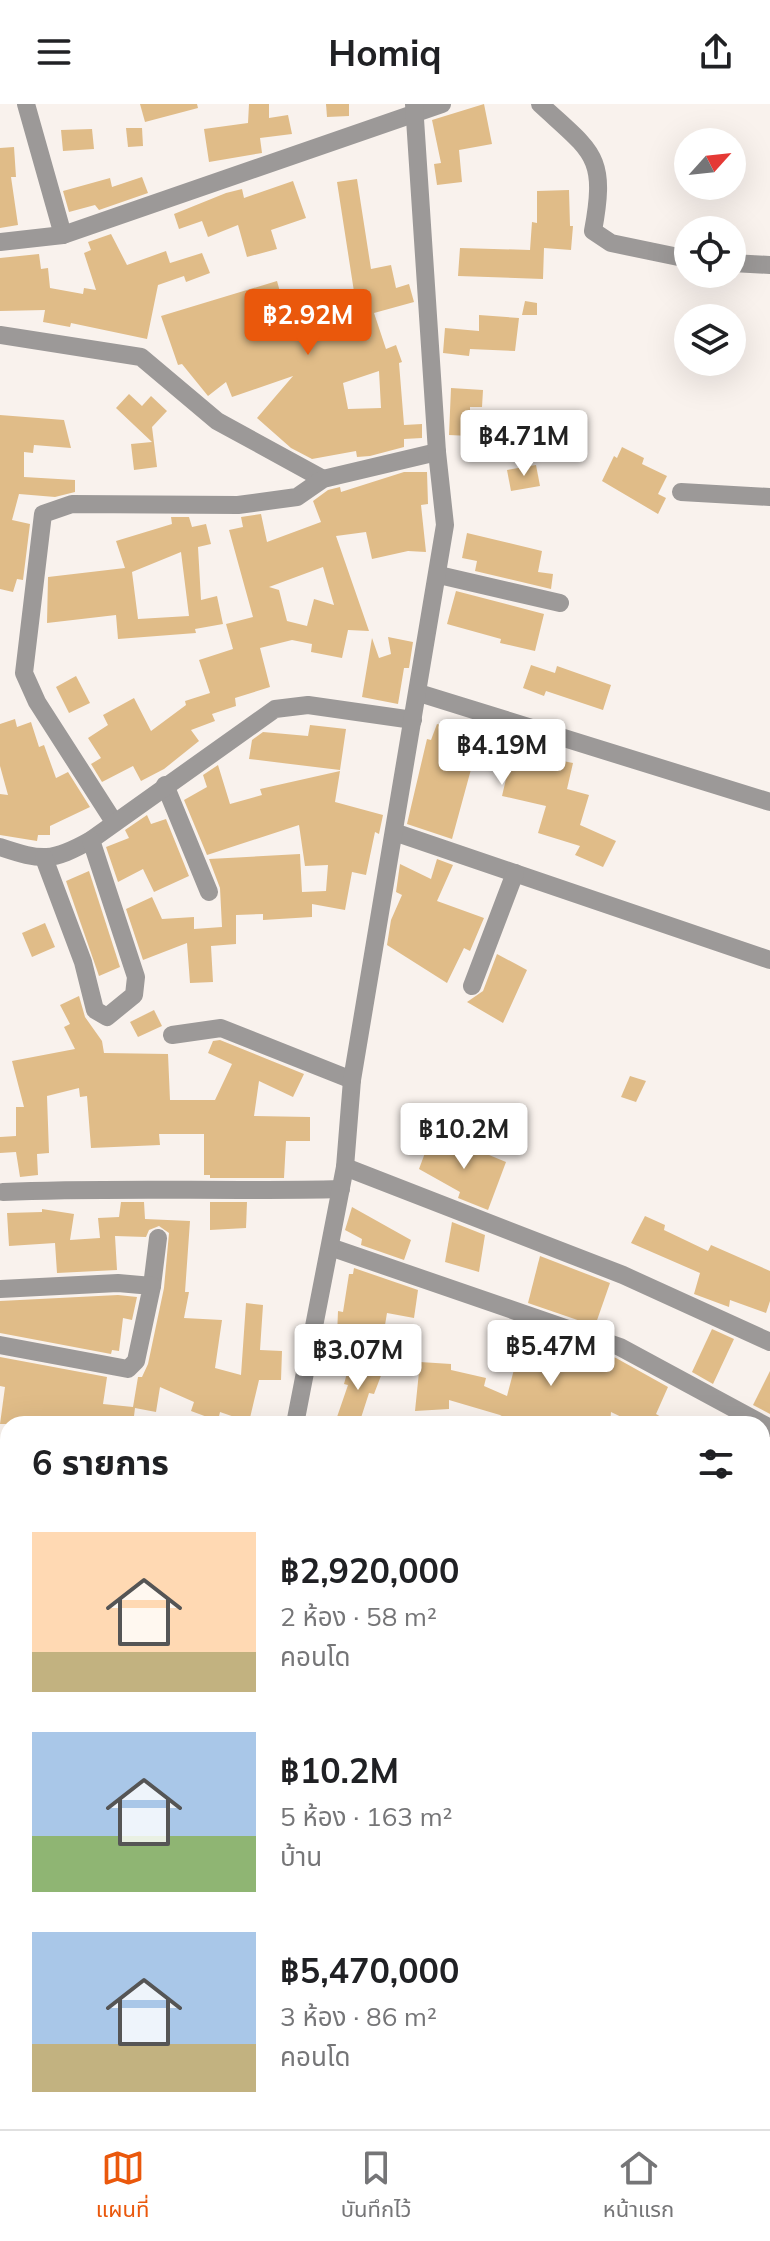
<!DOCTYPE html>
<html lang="th">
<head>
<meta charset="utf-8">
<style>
  :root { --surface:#fff; --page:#f6f6f6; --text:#202124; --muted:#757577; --line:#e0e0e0; --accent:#ea580c }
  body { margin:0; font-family:Mulish,"Noto Sans Thai",sans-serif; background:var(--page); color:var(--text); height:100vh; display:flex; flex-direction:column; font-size:30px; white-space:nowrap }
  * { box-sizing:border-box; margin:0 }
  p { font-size:26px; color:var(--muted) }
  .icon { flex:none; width:44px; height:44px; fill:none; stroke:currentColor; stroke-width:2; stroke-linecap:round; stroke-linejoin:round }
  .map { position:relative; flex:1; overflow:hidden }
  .drawer { position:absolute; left:0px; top:1312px; width:770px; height:714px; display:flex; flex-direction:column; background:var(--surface); border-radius:24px 24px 0 0; box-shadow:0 8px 32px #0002 }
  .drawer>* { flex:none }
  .needle { width:52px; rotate:63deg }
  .tools { position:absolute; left:674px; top:24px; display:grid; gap:16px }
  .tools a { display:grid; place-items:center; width:72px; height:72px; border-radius:50%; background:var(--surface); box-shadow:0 8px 32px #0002; font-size:40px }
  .price { position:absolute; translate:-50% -68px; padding:0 18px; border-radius:8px; background:#fff; color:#222; font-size:26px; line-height:52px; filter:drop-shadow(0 2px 4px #0008) }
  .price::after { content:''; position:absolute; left:50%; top:48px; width:24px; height:18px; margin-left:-12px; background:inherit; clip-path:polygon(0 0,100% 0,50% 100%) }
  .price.selected { background:var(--accent); color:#fff }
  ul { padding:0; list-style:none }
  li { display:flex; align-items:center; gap:24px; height:200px; padding:0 32px }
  li span { display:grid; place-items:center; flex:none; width:224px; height:160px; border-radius:0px; color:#555 }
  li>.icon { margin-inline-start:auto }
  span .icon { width:96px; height:96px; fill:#fffc; stroke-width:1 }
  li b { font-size:34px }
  h2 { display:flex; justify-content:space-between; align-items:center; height:96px; padding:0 32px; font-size:34px }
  header { display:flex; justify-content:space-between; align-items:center; height:104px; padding:0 32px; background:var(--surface); font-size:36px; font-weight:700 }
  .tab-bar { display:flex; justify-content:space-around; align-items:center; height:112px; border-top:2px solid var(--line); background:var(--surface); font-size:22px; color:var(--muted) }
  .tab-bar a { display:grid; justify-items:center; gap:4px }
  .tab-bar .selected { color:var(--accent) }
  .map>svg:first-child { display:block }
  .building { fill:#e0bc88; fill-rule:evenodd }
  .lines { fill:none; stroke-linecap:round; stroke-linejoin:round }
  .minor { stroke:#9c9998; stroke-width:18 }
</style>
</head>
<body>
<header><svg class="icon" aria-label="menu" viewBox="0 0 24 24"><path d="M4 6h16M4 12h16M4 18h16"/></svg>Homiq<svg class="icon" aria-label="share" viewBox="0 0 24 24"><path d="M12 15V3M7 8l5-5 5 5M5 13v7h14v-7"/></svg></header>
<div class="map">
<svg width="770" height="2025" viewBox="0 0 770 2025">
  <rect width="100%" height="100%" fill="#f9f2ed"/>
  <g class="building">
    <path d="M140,0H197L198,4L145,18Z"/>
    <path d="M249,0H269V14L288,11L292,30L260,34L262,49L209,58L204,25L248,19Z"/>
    <path d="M326,0H349V12L327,13Z"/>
    <path d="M484,0L492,40L459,46L462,78L437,81L434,60L441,59L432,16Z"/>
    <path d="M126,24H142L143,42L128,43Z"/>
    <path d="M92,25L94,45L63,47L61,26Z"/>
    <path d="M14,43L16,73H11L18,121L0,124V44Z"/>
    <path d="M142,73L148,89L99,106L95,101L69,108L63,87L110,74L112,83Z"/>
    <path d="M357,75L371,165L391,161L396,184L409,180L414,198L374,209L386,245L396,241L402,258L399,259L404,321L422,320V334L404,335V343L370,352L357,353L356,347L312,355L291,344L257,314L293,272L232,293L226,278L208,292L182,260L178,261L161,212L277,177L282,195L278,196L288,221L323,210L325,217L357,207L337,78ZM379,267L381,304L348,305L343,279Z"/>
    <path d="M293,77L306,114L271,126L277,145L247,153L238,121L208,133L202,117L179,125L174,110L226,89L242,85L244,94Z"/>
    <path d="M569,86L570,122H573L571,146L544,144L543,175L458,172L460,144L530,146L532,118L537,119V87Z"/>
    <path d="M111,130L127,161L166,147L170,159L202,149L210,169L186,178L184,172L158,181L147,235L71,219L70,223L43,218L45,206L0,207V154L39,150L41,165L48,164L50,184L83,190L84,184L96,186L84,149L91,146L88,138Z"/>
    <path d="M525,197L537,199V211H522Z"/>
    <path d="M479,211L519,214L515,247L470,245L469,252L443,249L445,224L479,227Z"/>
    <path d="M451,284L483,286L482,303H470V332L449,331Z"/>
    <path d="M129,290L142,302L151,292L167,307L152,323L157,363L134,366L131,340L152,338L116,304Z"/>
    <path d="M0,311L64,316L71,344L34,341L33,349L24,348V373L75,376V388L55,393L19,390L12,416L30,420L23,476L17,475L13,488L0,485Z"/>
    <path d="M622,343L644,354L642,360L667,372L658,390L666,394L658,410L602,377L614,352L617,354Z"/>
    <path d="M536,361L540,382L511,387L507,366Z"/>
    <path d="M404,368H427L428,400L421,401L426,448L408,447L372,455L366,428L336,432L369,527L348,526L342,554L311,548L312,540L292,536L260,544L270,583L235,594L236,602L212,610L215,617L191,626L199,637L164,665L141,677L133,662L102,678L91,660L101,654L88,634L108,621L103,611L134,594L151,627L186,601L185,597L210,589L199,556L233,545L226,520L253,513L229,426L243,423L241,413L261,410L267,438L321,418L313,397L328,386L340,383L341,388ZM323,463L334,501L314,495L307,522L287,517L279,486L269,483Z"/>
    <path d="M171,413H189L192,423L206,420L211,440L198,443L201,496L217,492L223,520L195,525L196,529L118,535L116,511L47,519L48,473L125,464L116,437L172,420ZM181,448L189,512L138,515L132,468Z"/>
    <path d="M467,429L542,447L538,468L553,470L551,485L475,467L477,457L462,454Z"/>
    <path d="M456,487L544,510L535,547L500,539L501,535L447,520Z"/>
    <path d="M388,533L413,538L409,564H404L398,600L362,593L372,534L379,554L391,550Z"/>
    <path d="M531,561L555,569L557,562L611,581L603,606L546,587L544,592L523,584Z"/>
    <path d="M76,572L90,599L69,609L56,583Z"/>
    <path d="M15,615L17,623L31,618L39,643L44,641L56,674L68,668L90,703L50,722V731H38L37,737L0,731V690L8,691L0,662V620Z"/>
    <path d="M465,619L499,630L498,633L535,640L534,645L554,649L553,655L573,659L567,685L589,691L580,721L616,737L603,763L575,751L580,742L538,729L546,702L502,692L510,658L476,647L452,735L407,720L427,635L431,636L437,620L462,627Z"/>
    <path d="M310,621L346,625L340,666L249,655L252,636L263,628L308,632Z"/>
    <path d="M218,661L230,700L262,691L260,685L340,667L335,698L383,711L379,730L375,728L366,771L352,768L345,806L312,800V813L263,816V810L236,811V840L211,842L213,878L190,879L187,839L143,856L126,805L152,793L162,815L194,813V825L222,823L220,784L209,755L300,750L302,788L326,787L328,761L305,762L299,721L207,751L184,696L207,683L203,671Z"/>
    <path d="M147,711L151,720L166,715L189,772L154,788L143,765L118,778L106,743L129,734L125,726Z"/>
    <path d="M437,755L453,761L437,797L484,814L470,847L464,844L447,879L387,841L391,816L402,791L396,788L400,760L431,775Z"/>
    <path d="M89,767L120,863L99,872L66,777Z"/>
    <path d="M45,819L55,843L32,853L22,829Z"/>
    <path d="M497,850L527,866L503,919L467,898L483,887Z"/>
    <path d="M79,892L85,913L102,937L104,949L168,950L170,996H215L232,960L208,949L213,937L220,936L304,970L293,993L259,977L254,1012L310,1013V1037H286L284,1074H210V1071H204V1030H159L160,1041L91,1044L87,992L80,993L79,984L47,992L49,1049L37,1050L38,1071L20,1073L16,1048L0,1049V1033L16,1032V1003H24L12,957L75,945L64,923L70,920L60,901Z"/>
    <path d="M154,906L162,922L138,933L130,918Z"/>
    <path d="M630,972L646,977L636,998L621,993Z"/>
    <path d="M432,1030L475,1051L477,1046L506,1058L488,1106L458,1094L460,1088L419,1065Z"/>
    <path d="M121,1098H144L145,1115L190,1117L185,1188H189L184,1214L222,1216L215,1264L241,1271L246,1199L263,1201L260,1246L282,1247L281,1276H259L249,1318L220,1308L218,1317L191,1307L194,1298L160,1283L156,1308L135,1304L133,1320H0L5,1283L0,1282V1253L107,1273L103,1300L133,1303L138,1273H142L148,1260L164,1184L169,1129L159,1122L149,1126L146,1133L115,1132L117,1166L57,1169L55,1139L9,1142L7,1109L42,1108V1105L74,1110L70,1136L100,1134L98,1114L119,1113Z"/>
    <path d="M210,1098H247L246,1124L210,1126Z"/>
    <path d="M352,1103L411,1136L404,1156L361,1141L362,1135L345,1126Z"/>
    <path d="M645,1112L665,1121L664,1126L708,1147L711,1141L770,1167V1197L766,1209L730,1196L729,1203L694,1190L700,1169L631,1139Z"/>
    <path d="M452,1118L485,1131L479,1168L445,1158Z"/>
    <path d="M540,1152L610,1179L595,1222L528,1199Z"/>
    <path d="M354,1164L418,1186L414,1214L387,1209L382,1239L337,1232L338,1207L343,1208L349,1170H353Z"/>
    <path d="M118,1191L137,1193L132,1216L123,1214L119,1247L112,1246L111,1250L0,1229V1197Z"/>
    <path d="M712,1225L734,1235L713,1280L692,1268Z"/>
    <path d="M551,1232L616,1254L668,1283L656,1310L673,1320H636L611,1308L610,1320H516L500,1311L449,1296V1305L415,1307L420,1258L451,1260V1266L486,1274L484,1282L507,1292L522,1235L549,1243Z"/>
    <path d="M350,1258L382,1269L374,1290L369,1289L359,1320L337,1313L348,1281L344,1280Z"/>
    <path d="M770,1267V1310L753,1301Z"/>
  </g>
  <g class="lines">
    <g class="minor">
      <path d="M26,0L63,131"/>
      <path d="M540,0C593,49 607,51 593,127L611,139L688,155"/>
      <path d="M0,138L63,131L442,0"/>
      <path d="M732,159L770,161"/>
      <path d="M0,231L141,253L217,317L323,375"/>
      <path d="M681,388L770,393"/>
      <path d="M439,471L560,499"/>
      <path d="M419,589L770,698"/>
      <path d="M165,681L209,788"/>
      <path d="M114,718L37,598L24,569L43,410L72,400L238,401L297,393L323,375L437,348"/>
      <path d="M394,728L770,856"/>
      <path d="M0,743C42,757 52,758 91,736L275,605L308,601L413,616"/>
      <path d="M44,754L83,858L95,906L107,913L134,891L136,873L91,736"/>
      <path d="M472,882L515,769"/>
      <path d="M172,931L221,924L352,976"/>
      <path d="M345,1063L623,1171L770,1238"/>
      <path d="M3,1088C116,1083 228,1088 341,1085"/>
      <path d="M330,1143L620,1243L770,1324"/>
      <path d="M152,1182L158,1134"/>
      <path d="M0,1185L118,1179L152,1182L136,1257L128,1265L0,1241"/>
      <path d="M295,1320L345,1063L352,976L445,421L437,348L414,0"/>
      <path d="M0,1392L8,1394"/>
      <path d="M762,1479L770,1480"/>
      <path d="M762,1584L767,1585"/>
      <path d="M762,1660L770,1641"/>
      <path d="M0,1781L8,1779"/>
      <path d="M0,1989L8,1986"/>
      <path d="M293,2018L328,2025"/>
      <path d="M620,2025L622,2018"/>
    </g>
  </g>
</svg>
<div class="tools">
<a><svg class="needle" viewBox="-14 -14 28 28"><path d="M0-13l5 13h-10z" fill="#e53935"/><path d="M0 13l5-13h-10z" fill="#757577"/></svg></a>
<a><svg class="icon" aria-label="locate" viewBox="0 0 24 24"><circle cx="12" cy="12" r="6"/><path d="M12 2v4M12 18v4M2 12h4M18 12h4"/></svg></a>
<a><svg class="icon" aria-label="layers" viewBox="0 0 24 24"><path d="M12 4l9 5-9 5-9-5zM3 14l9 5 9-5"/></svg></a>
</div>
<b class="price selected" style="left:308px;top:253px">฿2.92M</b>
<b class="price" style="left:524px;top:374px">฿4.71M</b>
<b class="price" style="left:502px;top:683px">฿4.19M</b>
<b class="price" style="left:464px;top:1067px">฿10.2M</b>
<b class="price" style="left:551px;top:1284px">฿5.47M</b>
<b class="price" style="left:358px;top:1288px">฿3.07M</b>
<section class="drawer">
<h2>6 รายการ<svg class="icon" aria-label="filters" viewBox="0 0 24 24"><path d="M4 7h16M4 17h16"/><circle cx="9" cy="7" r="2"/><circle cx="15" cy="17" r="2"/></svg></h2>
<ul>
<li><span style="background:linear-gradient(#ffd9b3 75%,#c2b280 0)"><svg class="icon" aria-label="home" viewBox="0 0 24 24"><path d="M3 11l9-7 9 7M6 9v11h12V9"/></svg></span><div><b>฿2,920,000</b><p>2 ห้อง · 58 m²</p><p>คอนโด</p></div></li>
<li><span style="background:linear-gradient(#a9c7e8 65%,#8fb573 0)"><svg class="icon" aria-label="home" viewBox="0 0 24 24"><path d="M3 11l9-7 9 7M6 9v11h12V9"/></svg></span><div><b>฿10.2M</b><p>5 ห้อง · 163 m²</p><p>บ้าน</p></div></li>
<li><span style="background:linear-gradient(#a9c7e8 70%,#c2b280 0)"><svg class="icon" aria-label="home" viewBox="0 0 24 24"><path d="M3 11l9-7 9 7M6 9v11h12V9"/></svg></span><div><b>฿5,470,000</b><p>3 ห้อง · 86 m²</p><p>คอนโด</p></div></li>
</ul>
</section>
</div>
<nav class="tab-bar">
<a class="selected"><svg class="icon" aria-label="map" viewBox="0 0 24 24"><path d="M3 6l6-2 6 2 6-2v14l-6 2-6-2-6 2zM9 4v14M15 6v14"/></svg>แผนที่</a>
<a><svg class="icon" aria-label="saved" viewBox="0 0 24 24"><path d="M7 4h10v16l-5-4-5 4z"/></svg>บันทึกไว้</a>
<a><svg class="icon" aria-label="home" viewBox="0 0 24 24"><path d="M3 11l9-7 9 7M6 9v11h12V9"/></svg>หน้าแรก</a>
</nav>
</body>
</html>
